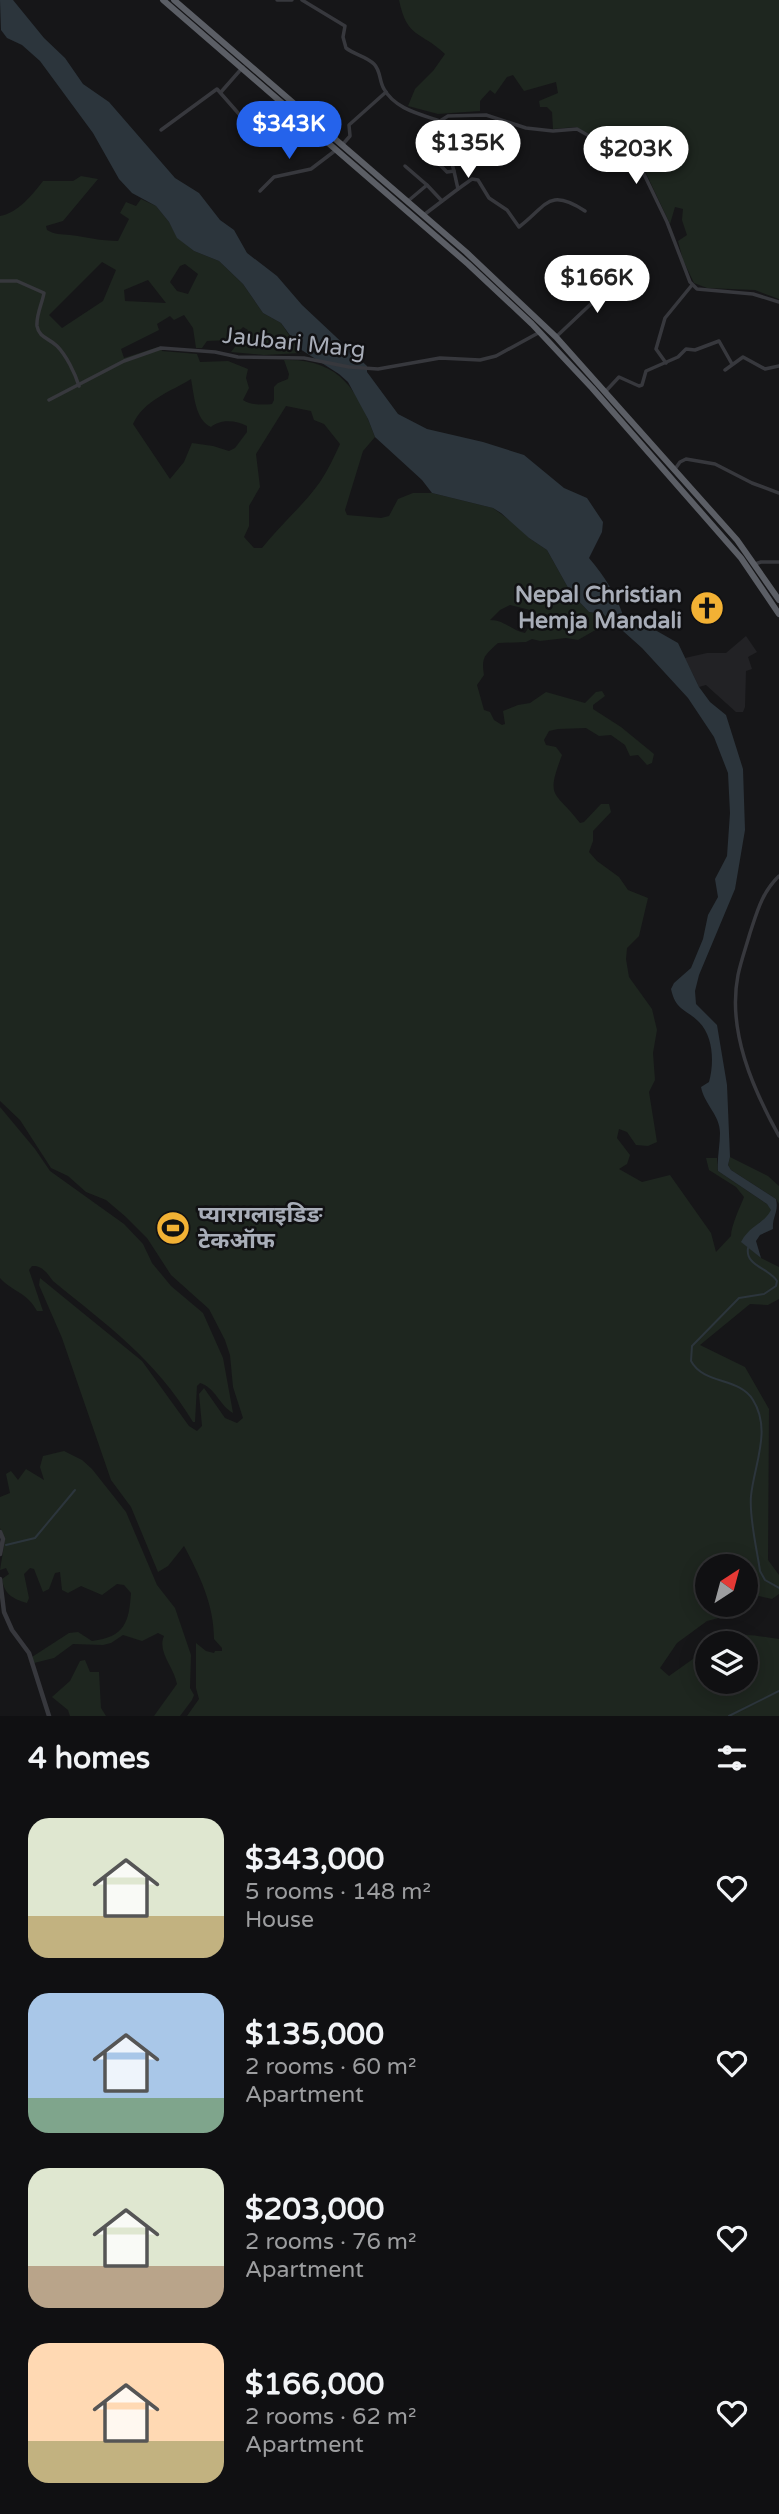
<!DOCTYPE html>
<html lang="en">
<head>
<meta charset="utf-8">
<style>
  :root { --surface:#101012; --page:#19191b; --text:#f1f3f6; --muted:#9c9d9f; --line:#303032; --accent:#2563eb }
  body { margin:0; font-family:"Varela Round","Noto Sans Devanagari",sans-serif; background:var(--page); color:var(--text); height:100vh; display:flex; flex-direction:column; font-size:26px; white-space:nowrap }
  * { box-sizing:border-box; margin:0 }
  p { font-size:23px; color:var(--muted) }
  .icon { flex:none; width:38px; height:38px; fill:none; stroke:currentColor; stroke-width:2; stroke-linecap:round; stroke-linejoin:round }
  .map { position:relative; height:1716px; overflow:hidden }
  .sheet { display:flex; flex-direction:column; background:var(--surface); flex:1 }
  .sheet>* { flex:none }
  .needle { width:46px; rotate:36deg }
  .tools { position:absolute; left:695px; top:1554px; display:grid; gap:14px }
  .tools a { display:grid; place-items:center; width:63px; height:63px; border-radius:50%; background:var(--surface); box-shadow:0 4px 18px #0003,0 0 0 2px var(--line); font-size:35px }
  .price { position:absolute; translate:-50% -60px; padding:0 16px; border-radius:24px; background:#fff; color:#222; font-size:23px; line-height:46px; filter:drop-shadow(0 2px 4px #0008) }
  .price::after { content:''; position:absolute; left:50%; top:42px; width:21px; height:16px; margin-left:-10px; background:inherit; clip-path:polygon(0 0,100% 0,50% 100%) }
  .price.current { background:var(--accent); color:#fff }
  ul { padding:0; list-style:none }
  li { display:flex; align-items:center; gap:21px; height:175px; padding:0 28px }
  li span { display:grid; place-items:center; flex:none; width:196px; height:140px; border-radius:21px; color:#555 }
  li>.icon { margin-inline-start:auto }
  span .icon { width:84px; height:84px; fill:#fffc; stroke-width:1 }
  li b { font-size:30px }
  h2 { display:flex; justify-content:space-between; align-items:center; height:84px; padding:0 28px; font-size:30px }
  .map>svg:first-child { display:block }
  .built { fill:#222225 }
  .green { fill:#1e261f; fill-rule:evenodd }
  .water { fill:#2c353c }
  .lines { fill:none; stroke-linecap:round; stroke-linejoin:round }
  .stream { stroke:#2c353c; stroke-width:2 }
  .minor { stroke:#37383d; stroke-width:3.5 }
  .tertiary { stroke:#37383d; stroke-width:4.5 }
  .trunk { stroke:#5b5e65; stroke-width:6 }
  .labels { text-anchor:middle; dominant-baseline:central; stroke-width:5; stroke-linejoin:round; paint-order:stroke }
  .street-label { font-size:23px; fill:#a8adb8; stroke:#111113 }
  .poi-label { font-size:23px; font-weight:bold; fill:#a8adb8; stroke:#111113; text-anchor:end }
</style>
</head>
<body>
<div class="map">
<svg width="779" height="1716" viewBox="0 0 779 1716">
  <rect width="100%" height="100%" fill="#161618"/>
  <path class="built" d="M746,636L757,652L748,657L752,669L746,671L745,707L743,712H736L706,685L699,687L685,658L707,653H726Z"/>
  <g class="green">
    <path d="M399,0H779V299L755,290L707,288L694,283L683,260L678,241L687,235L682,220L683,209L675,207L670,224L644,169L637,165L621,163L615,150L606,143L576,127L553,129L552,112L547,107H540L539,101L558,93L556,82L524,91L513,75L507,77L495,94L490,90L480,101V111L438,114L408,106L415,89L433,71L445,54C421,31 407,39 399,0Z"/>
    <path d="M81,176L98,179L63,221L46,226L47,230C55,235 61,234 70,235C86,237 101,241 118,241L129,219L120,213L126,202L136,206L141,199L156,206L169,222L178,238L194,251L219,261L243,284L263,313L281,323L301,353L264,355L231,352L248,330L243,327L230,340L207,341L202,348H196L193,328L184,315L174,320L170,316L157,324L159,330L121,349L124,358L161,346L162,351L197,354L200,362L228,361L248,369L246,378L249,388L243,400C249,405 264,405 272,404L274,400V387L278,383L288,379L289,374L284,360C339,358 358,390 375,437L363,451L345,510L347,515L381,518L389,516L398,499L413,493H432L493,508L516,525L529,538L547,550L571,593L589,612L603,614L611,621L578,640L566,638L540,641L532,639L526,642L498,643C485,655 481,657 484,675L477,685L484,710L490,712L494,720L502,725L505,724L503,711L518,705L530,703L546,692C559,696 572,699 585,703L596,692L602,691L605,696L593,705V709L621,727L654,754L652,763L647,765L638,755L630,756L625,745L611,735L599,736L586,728L558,729L549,731L544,740L546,745L556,747L562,755C545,800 555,790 580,823L584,822L601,804H609L611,812L593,831V841L589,852L597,861L619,877L628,890L648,898L639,936L627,948L626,959L629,977L652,1009L657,1030L653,1053L655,1080L649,1092L657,1142L648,1146L636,1145L627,1132L619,1129L617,1138L630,1155L627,1164L619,1169L642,1182L670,1175L711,1233L716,1252L731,1236C731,1226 740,1207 744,1197L736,1187L709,1170L706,1158H717L718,1171L767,1204L772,1210L766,1221L760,1222L742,1242L761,1258L779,1267V1299L768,1305L750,1304L700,1345L745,1367L769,1409L768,1560L779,1575V1594L772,1599L759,1596L734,1614L707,1621L677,1643L660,1668L669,1676L707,1649V1682H746V1643H720C738,1629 759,1637 779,1639V1716H187L199,1699L196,1688V1643L206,1651L214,1653L215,1651H222V1648L214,1639C214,1605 200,1576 184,1546L168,1566L158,1572L131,1507L111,1480L62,1338L39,1285L40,1278L142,1361L189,1426L197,1431L202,1426L199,1394L204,1388L225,1418L237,1423L243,1418L233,1387L230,1355L225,1340L209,1309L171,1275L147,1238L126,1217L106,1200L86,1192L68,1176L51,1168L20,1120L0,1101V216C18,213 32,195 43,181H73ZM102,262L116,270L103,301L62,328L49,315ZM185,264L198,274L188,294L177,291L170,282L180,266ZM148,280L166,303L125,301L124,290ZM191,379C194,394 195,420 211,427C220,419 236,420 247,426V432L235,448L229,451L213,446L192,443L184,462L170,479L133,424C144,400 170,392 191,379ZM286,406L311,411L314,420L324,424L340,444C334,457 328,470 320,482C303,506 280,525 262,548H254L244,537L249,526V506L260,487L256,454ZM510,605L530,610L536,616L525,633C512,631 505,620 490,620L500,610ZM707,1566H746V1605H707Z"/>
    <path d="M0,1107L35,1149L50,1171L124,1224L143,1244L152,1263L171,1286L203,1313L223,1358L233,1413C220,1406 215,1387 200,1383L197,1386L195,1422H193C156,1360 107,1325 53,1281C47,1273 42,1265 32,1266L29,1270L43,1311H37C27,1292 14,1293 0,1278Z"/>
    <path d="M730,1157L768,1176L779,1186V1204L776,1199L731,1170L728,1165Z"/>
    <path d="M64,1451L82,1460L92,1469L126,1512L157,1585L175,1608L191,1655L190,1688L194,1695L192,1700L180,1716H154L177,1684C174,1667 157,1652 164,1636L158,1633L142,1641L123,1635L111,1643L103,1645L73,1644L54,1658L34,1663L32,1657L69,1633L78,1632L92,1641C125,1637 129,1622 131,1593L124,1585L117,1584L102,1595L81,1586L68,1593L62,1590L60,1572L55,1573L49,1589L43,1592L34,1569L30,1568L24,1574L29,1598L27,1603C13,1599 4,1594 2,1579L9,1574L6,1568L0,1570L5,1539L0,1528V1497L10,1493L6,1474L11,1471L18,1480L26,1469L44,1480L40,1467L43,1456Z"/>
    <path d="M85,1660L90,1672H99L101,1708L106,1716H70L68,1710L52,1697L70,1681L80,1661Z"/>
  </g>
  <path class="water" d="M0,0H13L44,38L65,58L83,84L109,102L175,178L199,193L220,220L234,230L247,253L277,276L302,305L367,366V372L398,414L427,429L483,442L524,455L564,488L587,498L603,522L602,532L589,558C605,577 616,594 624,618H634L678,643L699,687L710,702L726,715L743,769L745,830L735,889L699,975L695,991L696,1004L717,1025L727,1085L730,1157L728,1165L731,1170L776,1199C779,1212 772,1217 773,1229L760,1235L756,1241L761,1258L741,1242C751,1224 763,1225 771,1210L767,1204L718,1171C717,1158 720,1145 720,1133C720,1115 704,1104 701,1087L709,1082C714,1064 714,1037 699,1022C685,1008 676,1011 671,989L674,983L691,968L703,939L708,915L718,897L715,879L727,856L730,813L728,773L714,737L688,698L642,648L623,631L603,614L589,612L571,593L547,550L529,538L501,513L493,508L432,493L422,480L375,437L368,419L348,382L339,374L300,349L281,323L263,313L243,284L219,261L194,251L177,238L169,222L156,206L132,193L119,179L93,133L40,61L22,45L7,38L1,30Z"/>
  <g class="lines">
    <g class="stream">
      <path d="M748,1248C745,1266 769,1268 777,1281L776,1286L764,1294L739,1298L692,1346L691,1361C704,1385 739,1377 753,1400C772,1430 754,1465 751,1496C749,1518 757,1549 760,1571L765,1580L779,1588"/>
      <path d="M6,1545L35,1538L75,1490"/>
      <path d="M729,1716L779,1691"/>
    </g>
    <g class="minor">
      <path d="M277,0H292"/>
      <path d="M302,0L345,26L343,37L346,48C355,55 366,56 374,64C381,71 379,81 384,89C395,109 420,114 440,121L454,171"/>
      <path d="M221,92L243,67"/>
      <path d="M440,121L448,116L486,115L526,128L553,131L577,129L610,148L618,164L623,167L633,166L642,170L667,222L690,282L697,289L753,294L779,302"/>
      <path d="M161,130L217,89L239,114"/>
      <path d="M343,144L350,136L349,125L386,92"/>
      <path d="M405,166L427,185L408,201"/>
      <path d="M427,185L442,201"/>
      <path d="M458,189L472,179L478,180L489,198L507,210L519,227C547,206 548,187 585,211"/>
      <path d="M260,191L274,177L311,169L336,150"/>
      <path d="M425,214L458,189L454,171L447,172L433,158H423L427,132"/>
      <path d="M0,281H17L44,293C42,304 36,315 37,326C39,338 49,338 57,346C66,355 75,373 79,386"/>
      <path d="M557,336L594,301L611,280L622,274"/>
      <path d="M666,363L656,349L665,318L692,285"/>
      <path d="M725,370L743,357L765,369L779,366"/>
      <path d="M605,392L619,377L639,386L642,385L646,371L678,357L686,349L695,350L719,341L732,364"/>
      <path d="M49,400L124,361L161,348L215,352L238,357L304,358L349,367L378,369L440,358L480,360L496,356L540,332"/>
      <path d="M675,469L680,462L686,459L715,464L752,483L779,493"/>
      <path d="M755,564L761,562H779"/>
      <path d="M779,876C762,892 757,912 750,933C746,947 741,961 738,975C727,1031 753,1089 779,1136"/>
    </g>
    <g class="tertiary">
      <path d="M0,1532L3,1539L0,1554"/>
      <path d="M0,1579L4,1612L12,1630L29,1653L49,1716"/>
    </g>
    <g class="trunk">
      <path d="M163,0L468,264L532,324L592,388L741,558L779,614"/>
      <path d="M174,0L466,252L556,337L737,540L779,600"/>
    </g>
  </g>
  <defs>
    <g id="church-disc" transform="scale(1.75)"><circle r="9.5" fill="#f2b134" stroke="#111113"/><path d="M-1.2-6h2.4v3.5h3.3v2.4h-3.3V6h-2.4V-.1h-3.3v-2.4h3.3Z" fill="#111"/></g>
    <g id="stadium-disc" transform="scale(1.75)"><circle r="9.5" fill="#f2b134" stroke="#111113"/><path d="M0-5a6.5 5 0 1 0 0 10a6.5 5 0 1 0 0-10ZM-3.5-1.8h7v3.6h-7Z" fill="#111"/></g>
  </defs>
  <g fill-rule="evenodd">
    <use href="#church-disc" x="707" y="608"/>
    <use href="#stadium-disc" x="173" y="1228"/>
  </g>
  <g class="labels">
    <g class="street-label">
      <text transform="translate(294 343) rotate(6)">Jaubari Marg</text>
    </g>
    <g class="poi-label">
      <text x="682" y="595">Nepal Christian<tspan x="682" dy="26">Hemja Mandali</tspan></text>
      <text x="198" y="1215" text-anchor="start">प्याराग्लाइडिङ<tspan x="198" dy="26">टेकऑफ</tspan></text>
    </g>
  </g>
</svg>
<div class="tools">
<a><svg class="needle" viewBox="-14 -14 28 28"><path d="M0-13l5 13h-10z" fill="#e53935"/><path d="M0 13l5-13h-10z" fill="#9c9d9f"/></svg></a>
<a><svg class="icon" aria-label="layers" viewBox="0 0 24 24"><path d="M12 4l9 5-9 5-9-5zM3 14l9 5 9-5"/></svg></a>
</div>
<b class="price current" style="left:289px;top:161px">$343K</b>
<b class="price" style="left:468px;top:180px">$135K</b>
<b class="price" style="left:636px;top:186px">$203K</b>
<b class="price" style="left:597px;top:315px">$166K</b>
</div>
<section class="sheet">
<h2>4 homes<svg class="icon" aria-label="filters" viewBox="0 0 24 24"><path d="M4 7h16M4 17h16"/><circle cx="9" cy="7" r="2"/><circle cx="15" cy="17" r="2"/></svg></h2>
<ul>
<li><span style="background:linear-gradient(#dfe7d0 70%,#c2b280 0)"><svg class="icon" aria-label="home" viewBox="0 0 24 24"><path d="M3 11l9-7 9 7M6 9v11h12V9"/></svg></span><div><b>$343,000</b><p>5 rooms · 148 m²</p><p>House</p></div><svg class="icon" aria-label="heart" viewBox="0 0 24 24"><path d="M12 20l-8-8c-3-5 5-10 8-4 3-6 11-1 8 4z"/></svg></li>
<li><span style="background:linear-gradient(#a9c7e8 75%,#7fa58c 0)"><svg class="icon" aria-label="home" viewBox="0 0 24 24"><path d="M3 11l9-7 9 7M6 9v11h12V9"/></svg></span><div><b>$135,000</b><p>2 rooms · 60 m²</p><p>Apartment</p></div><svg class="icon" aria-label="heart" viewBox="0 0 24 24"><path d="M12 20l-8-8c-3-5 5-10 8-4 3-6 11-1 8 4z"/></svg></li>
<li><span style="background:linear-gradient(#dfe7d0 70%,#b9a48a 0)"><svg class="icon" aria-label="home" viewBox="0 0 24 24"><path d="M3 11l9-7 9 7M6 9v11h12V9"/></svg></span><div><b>$203,000</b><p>2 rooms · 76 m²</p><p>Apartment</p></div><svg class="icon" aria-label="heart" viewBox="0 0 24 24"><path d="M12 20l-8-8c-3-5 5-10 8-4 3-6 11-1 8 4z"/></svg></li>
<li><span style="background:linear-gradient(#ffd9b3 70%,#c2b280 0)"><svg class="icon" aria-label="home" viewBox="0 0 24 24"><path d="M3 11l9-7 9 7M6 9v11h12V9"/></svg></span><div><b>$166,000</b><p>2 rooms · 62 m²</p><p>Apartment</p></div><svg class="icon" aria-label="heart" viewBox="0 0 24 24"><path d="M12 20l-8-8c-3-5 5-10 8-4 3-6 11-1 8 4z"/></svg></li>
</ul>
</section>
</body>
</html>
